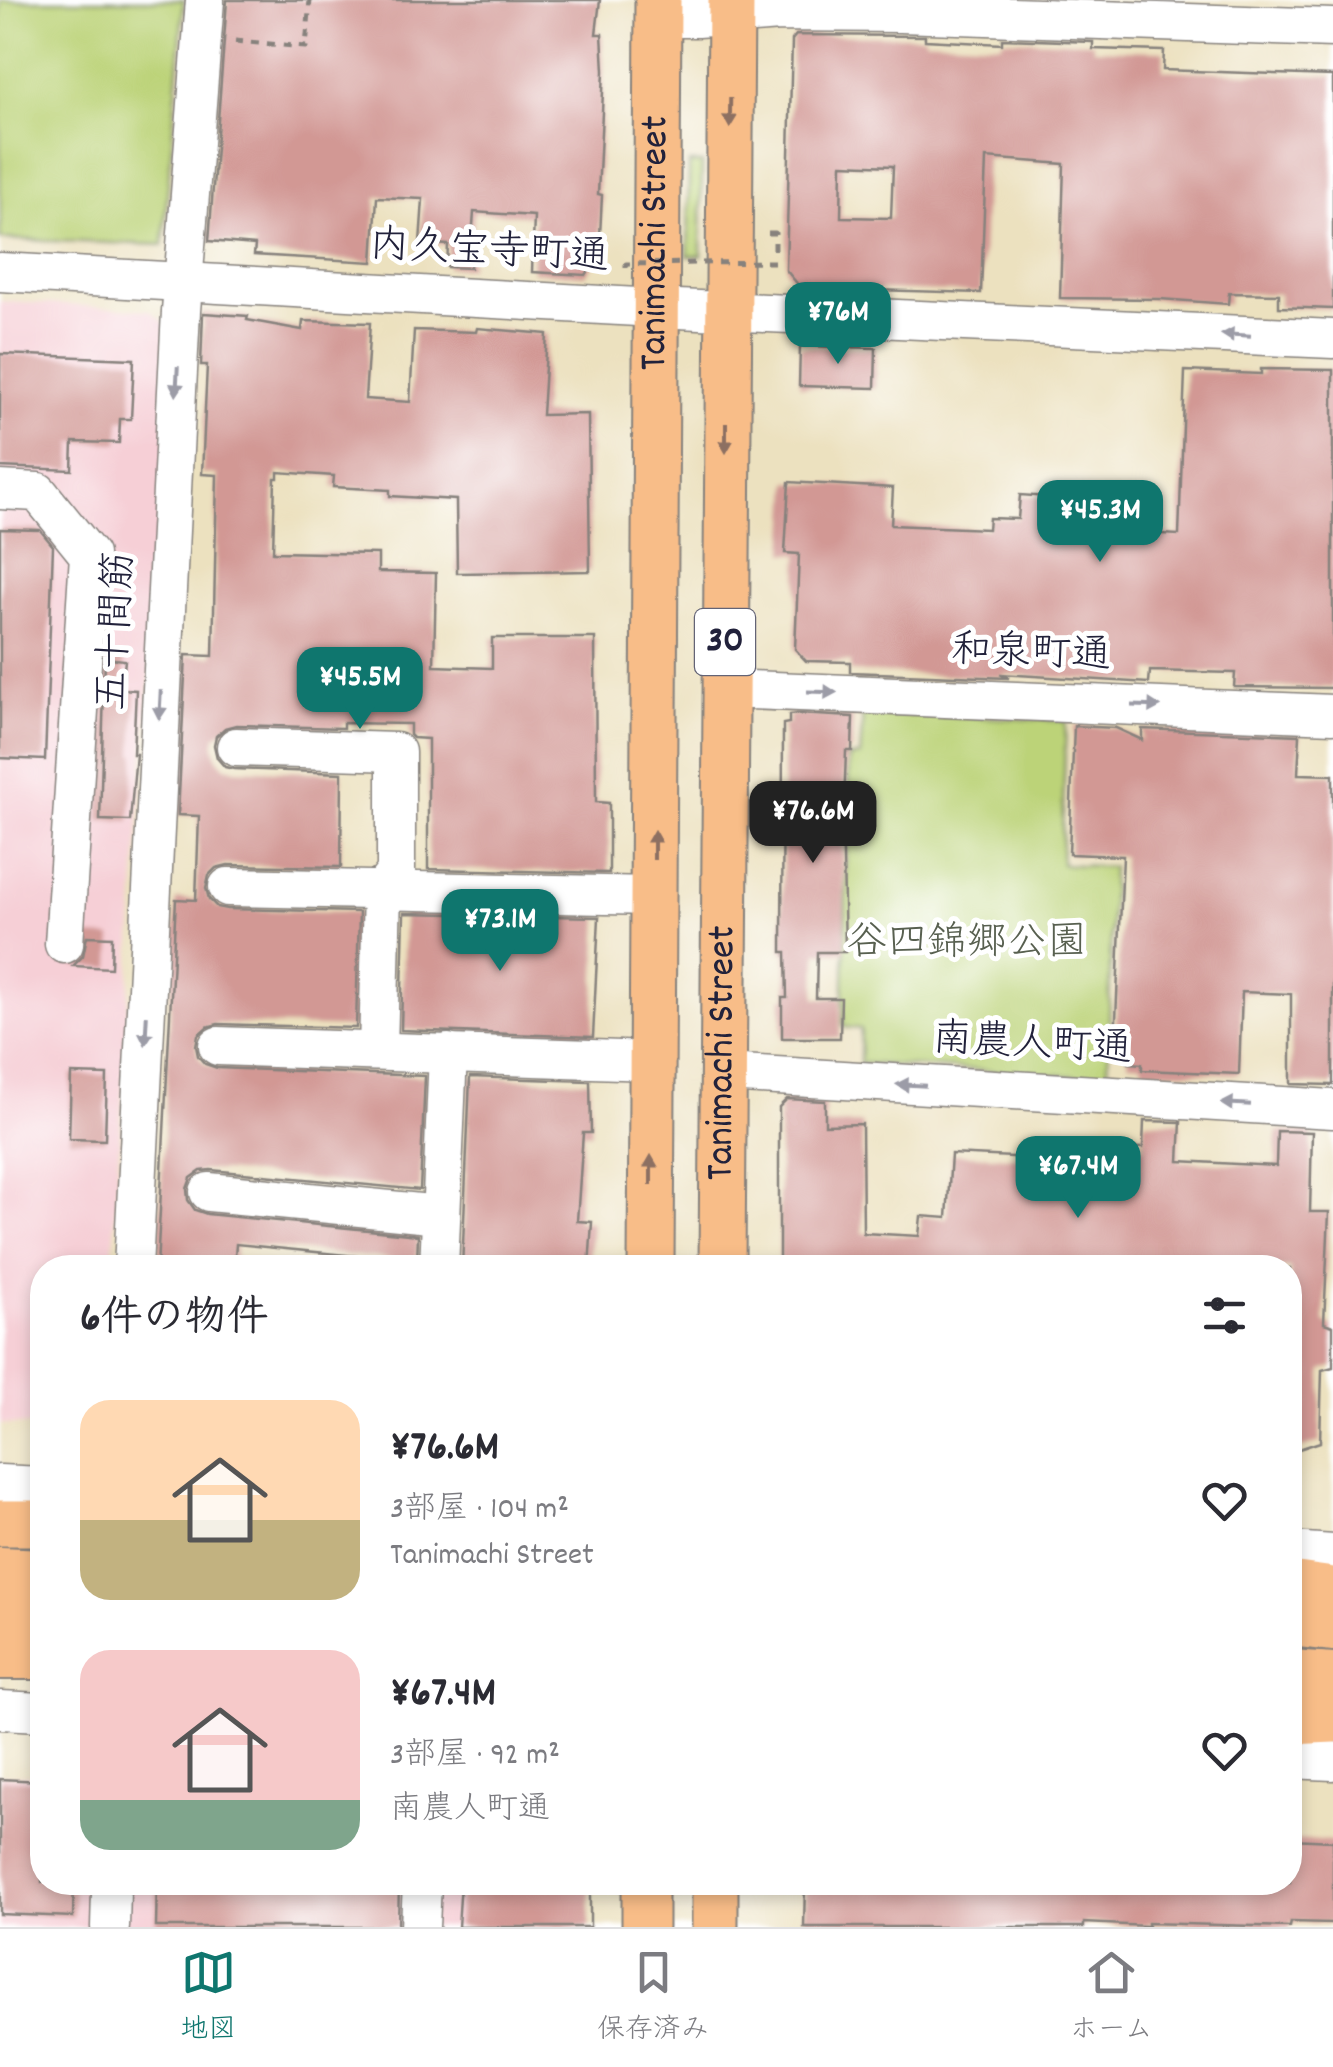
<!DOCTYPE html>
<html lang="ja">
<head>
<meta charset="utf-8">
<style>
  :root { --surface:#fff; --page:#f7f7f7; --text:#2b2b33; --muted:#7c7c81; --line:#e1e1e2; --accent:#0f766e }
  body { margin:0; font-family:Dekko,"Klee One",sans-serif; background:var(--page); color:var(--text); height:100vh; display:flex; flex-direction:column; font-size:38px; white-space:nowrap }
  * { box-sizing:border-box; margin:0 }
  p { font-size:32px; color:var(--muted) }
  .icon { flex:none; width:55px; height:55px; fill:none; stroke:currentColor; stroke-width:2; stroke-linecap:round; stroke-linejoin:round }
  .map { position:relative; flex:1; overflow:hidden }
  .sheet { position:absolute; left:30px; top:1255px; width:1272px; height:640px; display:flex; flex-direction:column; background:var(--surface); border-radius:40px; box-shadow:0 5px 15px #0003 }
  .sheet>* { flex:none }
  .price { position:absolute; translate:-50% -85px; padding:0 22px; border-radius:20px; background:var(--accent); color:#fff; font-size:32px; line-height:65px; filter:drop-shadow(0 2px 5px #0008) }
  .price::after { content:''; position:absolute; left:50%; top:60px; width:30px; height:22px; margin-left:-15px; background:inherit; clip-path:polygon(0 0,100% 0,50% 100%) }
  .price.active { background:#222; color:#fff }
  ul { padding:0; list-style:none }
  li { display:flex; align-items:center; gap:30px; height:250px; padding:0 50px }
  li span { display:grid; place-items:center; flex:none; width:280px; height:200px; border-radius:30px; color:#555 }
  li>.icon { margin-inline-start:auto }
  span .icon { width:120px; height:120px; fill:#fffc; stroke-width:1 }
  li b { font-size:42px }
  h2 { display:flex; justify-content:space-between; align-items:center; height:120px; padding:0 50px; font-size:42px }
  .menu { display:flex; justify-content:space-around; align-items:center; height:140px; border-top:2px solid var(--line); background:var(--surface); font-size:28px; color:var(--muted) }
  .menu a { display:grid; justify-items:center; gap:5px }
  .menu .active { color:var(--accent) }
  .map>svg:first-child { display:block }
  .built { fill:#f6cfd6 }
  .green { fill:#bcd378; stroke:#6f7a5a; stroke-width:2.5 }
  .building { fill:#d29894; fill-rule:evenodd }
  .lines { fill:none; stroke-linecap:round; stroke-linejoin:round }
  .minor-casing { stroke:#87827d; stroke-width:41 }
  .major-casing { stroke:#87827d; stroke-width:49 }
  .highway-casing { stroke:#87827d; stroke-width:56 }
  .path { stroke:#87827d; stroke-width:5; stroke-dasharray:8 8; stroke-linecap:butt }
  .minor { stroke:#fff; stroke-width:38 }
  .major { stroke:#f8bd88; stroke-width:45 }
  .highway { stroke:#f8bd88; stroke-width:52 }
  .path-bridge { stroke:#87827d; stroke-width:5; stroke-dasharray:8 8; stroke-linecap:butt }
  .oneway { fill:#8d7062 }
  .oneway2 { fill:#9c9ca7 }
  .labels { text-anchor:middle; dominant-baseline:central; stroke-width:10; stroke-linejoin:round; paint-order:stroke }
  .shield { fill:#fff; stroke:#646476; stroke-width:2.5 }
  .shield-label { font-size:38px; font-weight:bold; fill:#22223b }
  .street-label { font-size:40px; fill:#22223b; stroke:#fff }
  .park-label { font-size:40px; fill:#586050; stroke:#fff }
</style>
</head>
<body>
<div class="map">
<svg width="1333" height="1927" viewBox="0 0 1333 1927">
  <rect width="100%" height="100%" fill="#fff"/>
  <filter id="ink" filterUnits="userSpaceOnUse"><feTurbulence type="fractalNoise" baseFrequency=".01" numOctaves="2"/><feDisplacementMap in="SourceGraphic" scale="20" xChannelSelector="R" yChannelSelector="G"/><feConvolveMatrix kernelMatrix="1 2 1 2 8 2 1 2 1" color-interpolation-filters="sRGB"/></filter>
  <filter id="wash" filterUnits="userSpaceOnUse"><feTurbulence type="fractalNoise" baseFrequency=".0048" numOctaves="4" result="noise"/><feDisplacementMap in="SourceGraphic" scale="40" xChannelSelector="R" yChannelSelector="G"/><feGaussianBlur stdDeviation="2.25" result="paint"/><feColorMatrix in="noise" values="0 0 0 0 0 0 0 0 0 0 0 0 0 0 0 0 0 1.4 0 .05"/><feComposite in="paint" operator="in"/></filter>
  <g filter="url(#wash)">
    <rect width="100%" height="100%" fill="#ece1bf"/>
    <g class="built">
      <path d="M0,301L149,310L176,332L141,794L112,1267L42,1268V1426L0,1424Z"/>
      <path d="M0,1775L42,1776V1882L499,1883L497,1927H0Z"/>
    </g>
    <g class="green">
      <path d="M0,0H184L163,245L0,239Z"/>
      <path d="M689,163H702L701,256H688Z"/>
      <path d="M863,712L1066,721L1061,864L1112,867L1108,1078L860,1063L861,1029L843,1027L849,757L860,756Z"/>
    </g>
    <g id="blocks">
      <g class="building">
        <path d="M227,0H600L596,34H602L604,71L598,194L602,195L599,256L586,275L532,272L534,216L474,212L470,268L447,267L448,245L420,243L423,199L377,197L373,262L254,255L255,245L209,241Z"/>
        <path d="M796,35L925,36V40L1002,44V39L1093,42V49L1164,51L1163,70L1333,76V309L1279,307V294L1229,293L1228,304L1160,299L1060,298L1064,164L986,158L981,293L801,288L786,270L792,40ZM842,164L893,166L891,218L841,217Z"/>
        <path d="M203,313L248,316L247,320L302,330L303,321L370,323L365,399L410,402L414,330L476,332L477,328L547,334L542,415L588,414L590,571L457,573L456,500L390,496V490L333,487L334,476L278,472V478H275L273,552L378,554V572L436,573L434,666L492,668V638H595L596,802L609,803V873L428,869V739L413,738L410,735V724L343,723V728L236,725L225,728L216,736L214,745L217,758L225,767L234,769L342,773L341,867L228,865L216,868L209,875L206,888L209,899L217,907L227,909L359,912L356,1028L218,1024L207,1027L198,1035L196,1046L198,1056L205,1064L217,1068L425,1076L420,1190L211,1170L201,1171L191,1178L187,1189L188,1200L195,1210L207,1214L418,1235L417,1262L236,1244L234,1268H157L176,899L196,900L199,816L178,815L186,655L213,656L217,475L202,474L207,365H201Z"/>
        <path d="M800,346L876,348L875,388L799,386Z"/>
        <path d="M0,354L134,359L131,419H120L119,443L73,442L72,470L0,467Z"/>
        <path d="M1261,369L1333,370V688L1234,687L1235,673L1150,671L1149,683L1000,674L1009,678L850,672V662L806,661L795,649L799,554L785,553L789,482L893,488L891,525L988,529L989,518L1018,519L1020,495L1049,497L1047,524L1069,526L1068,538L1142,543V533L1179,535L1185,371L1261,374Z"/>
        <path d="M0,529L40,530L53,546L45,760L0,758Z"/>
        <path d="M105,658L125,660L122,689L136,690L133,754H136L130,821L100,820Z"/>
        <path d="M797,714L853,717L852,751H846L844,806H842L845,952H817L816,998H841L840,1038H782V998H787L786,952H782L783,724L789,723V715Z"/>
        <path d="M1074,726L1116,728L1142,740V729L1300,735L1298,774L1333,775V1085L1291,1084V994L1242,992L1239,1074L1142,1070V1064L1128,1063L1129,1044L1115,1043L1123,856L1069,854Z"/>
        <path d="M404,913L599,917L593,1037L401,1030Z"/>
        <path d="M87,936L112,937L111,968L73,966L83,956Z"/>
        <path d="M71,1074L107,1075L105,1140L69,1139Z"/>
        <path d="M470,1077L590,1081L591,1133H583L577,1221L592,1222L589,1268H462Z"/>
        <path d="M787,1099L825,1101V1125L862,1124L863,1233L919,1236L921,1216L947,1218L951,1154L1077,1160V1145L1143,1148L1144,1121L1181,1122L1179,1161L1276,1166L1277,1131L1312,1132L1310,1212H1329L1324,1323L1333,1326V1367L1322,1370L1320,1442L1290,1452V1268H779V1107Z"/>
        <path d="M0,1779L42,1781V1882H74L73,1917L0,1914Z"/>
        <path d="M1290,1839L1333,1841V1923L1291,1922L1290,1927L1148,1923V1926L1084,1923V1927H804L805,1882H1290Z"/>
        <path d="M157,1882H399L398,1927H156Z"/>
        <path d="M461,1882H590V1927H458Z"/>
      </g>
    </g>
  </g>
  <g filter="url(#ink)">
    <use href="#blocks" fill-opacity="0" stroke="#87827d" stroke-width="2.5"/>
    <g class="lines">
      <g class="minor-casing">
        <g id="minor">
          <path d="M658,18H697L780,12L900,13L1333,28"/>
          <path d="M0,272L656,308L1333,339"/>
          <path d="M0,490L38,492L89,555L64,944"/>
          <path d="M724,689L1333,714"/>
          <path d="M236,747L396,752V872L382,890L378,1051"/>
          <path d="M228,887L653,896"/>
          <path d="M218,1046L650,1061"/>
          <path d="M725,1073L1333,1109"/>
          <path d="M209,1192L440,1215"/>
          <path d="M133,1268L181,311L205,0"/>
          <path d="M439,1268L448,1053"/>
          <path d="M0,1484L42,1486"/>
          <path d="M1290,1551L1333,1554"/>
          <path d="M0,1710L42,1712"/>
          <path d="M1290,1759L1333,1761"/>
          <path d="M110,1927L111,1891"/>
          <path d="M420,1927L422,1882"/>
        </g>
      </g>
      <g class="major-casing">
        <g id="major">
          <path id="s1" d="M651,1268L658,0"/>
          <path id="s2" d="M722,1268L731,0"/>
          <path d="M0,1523H42"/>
          <path d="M1290,1584L1333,1590"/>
          <path d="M1290,1722L1333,1720"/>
          <path d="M645,1927V1882"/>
          <path d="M715,1927V1882"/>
        </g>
      </g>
      <g class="highway-casing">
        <g id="highway">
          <path d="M0,1573L42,1575"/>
          <path d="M0,1610L42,1612"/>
          <path d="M1290,1620L1333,1625"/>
          <path d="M0,1653H42"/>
          <path d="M1290,1676L1333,1679"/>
        </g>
      </g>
      <g class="path">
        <path d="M235,41L306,47L310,0"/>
        <path d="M768,233H775V258"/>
      </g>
      <use href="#minor" class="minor"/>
      <use href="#major" class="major"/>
      <use href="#highway" class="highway"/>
      <path class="path-bridge" d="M626,268V264L775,262V258"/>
    </g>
    <defs><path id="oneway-solid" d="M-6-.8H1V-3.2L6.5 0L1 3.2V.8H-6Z" transform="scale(2.5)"/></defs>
    <g class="oneway">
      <use href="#oneway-solid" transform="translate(730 113) rotate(91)"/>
      <use href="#oneway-solid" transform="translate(726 438) rotate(90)"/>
      <use href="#oneway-solid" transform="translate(654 845) rotate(-90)"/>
      <use href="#oneway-solid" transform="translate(651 1170) rotate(-90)"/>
    </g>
    <g class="oneway2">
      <use href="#oneway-solid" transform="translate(1236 335) rotate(-177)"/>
      <use href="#oneway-solid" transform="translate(177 381) rotate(93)"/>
      <use href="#oneway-solid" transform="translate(822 692) rotate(2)"/>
      <use href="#oneway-solid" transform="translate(160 705) rotate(93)"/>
      <use href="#oneway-solid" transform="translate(1146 706) rotate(2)"/>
      <use href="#oneway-solid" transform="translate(146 1030) rotate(93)"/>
      <use href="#oneway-solid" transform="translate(911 1085) rotate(-177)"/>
      <use href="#oneway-solid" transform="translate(1236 1104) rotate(-177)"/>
    </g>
  </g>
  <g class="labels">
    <rect class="shield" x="695" y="609" width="60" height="66" rx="8"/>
    <g class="shield-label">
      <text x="725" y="642">30</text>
    </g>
    <g class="street-label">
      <text stroke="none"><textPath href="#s1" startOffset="1025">Tanimachi Street</textPath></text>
      <text transform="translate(489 254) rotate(3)">内久宝寺町通</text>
      <text transform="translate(119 631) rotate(-87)">五十間筋</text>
      <text transform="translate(1031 656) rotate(2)">和泉町通</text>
      <text transform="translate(1032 1047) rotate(3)">南農人町通</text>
      <text stroke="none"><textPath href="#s2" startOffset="215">Tanimachi Street</textPath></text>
    </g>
    <g class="park-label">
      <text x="967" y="945">谷四錦郷公園</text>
    </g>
  </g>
</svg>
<b class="price" style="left:838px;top:367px">¥76M</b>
<b class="price" style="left:1100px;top:565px">¥45.3M</b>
<b class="price" style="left:360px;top:732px">¥45.5M</b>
<b class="price active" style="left:813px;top:866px">¥76.6M</b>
<b class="price" style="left:500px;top:974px">¥73.1M</b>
<b class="price" style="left:1078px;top:1221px">¥67.4M</b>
<section class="sheet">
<h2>6件の物件<svg class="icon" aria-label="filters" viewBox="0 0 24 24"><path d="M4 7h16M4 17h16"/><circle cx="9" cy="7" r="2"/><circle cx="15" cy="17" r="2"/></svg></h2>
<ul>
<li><span style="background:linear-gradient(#ffd9b3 60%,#c2b280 0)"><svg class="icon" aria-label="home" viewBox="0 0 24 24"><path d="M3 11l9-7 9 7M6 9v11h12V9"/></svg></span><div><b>¥76.6M</b><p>3部屋 · 104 m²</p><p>Tanimachi Street</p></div><svg class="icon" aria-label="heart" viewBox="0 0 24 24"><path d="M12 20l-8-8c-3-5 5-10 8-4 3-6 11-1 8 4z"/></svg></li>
<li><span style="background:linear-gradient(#f6c9c9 75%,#7fa58c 0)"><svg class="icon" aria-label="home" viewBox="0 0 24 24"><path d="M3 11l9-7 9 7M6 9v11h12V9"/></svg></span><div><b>¥67.4M</b><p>3部屋 · 92 m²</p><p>南農人町通</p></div><svg class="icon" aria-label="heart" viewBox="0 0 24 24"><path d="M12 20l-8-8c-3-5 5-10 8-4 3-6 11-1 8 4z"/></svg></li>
</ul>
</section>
</div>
<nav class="menu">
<a class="active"><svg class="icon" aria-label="map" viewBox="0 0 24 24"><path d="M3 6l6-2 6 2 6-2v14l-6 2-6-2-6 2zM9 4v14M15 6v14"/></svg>地図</a>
<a><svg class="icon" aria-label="saved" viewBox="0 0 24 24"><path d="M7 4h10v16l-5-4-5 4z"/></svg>保存済み</a>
<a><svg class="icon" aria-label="home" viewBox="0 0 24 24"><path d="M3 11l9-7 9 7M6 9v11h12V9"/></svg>ホーム</a>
</nav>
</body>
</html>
